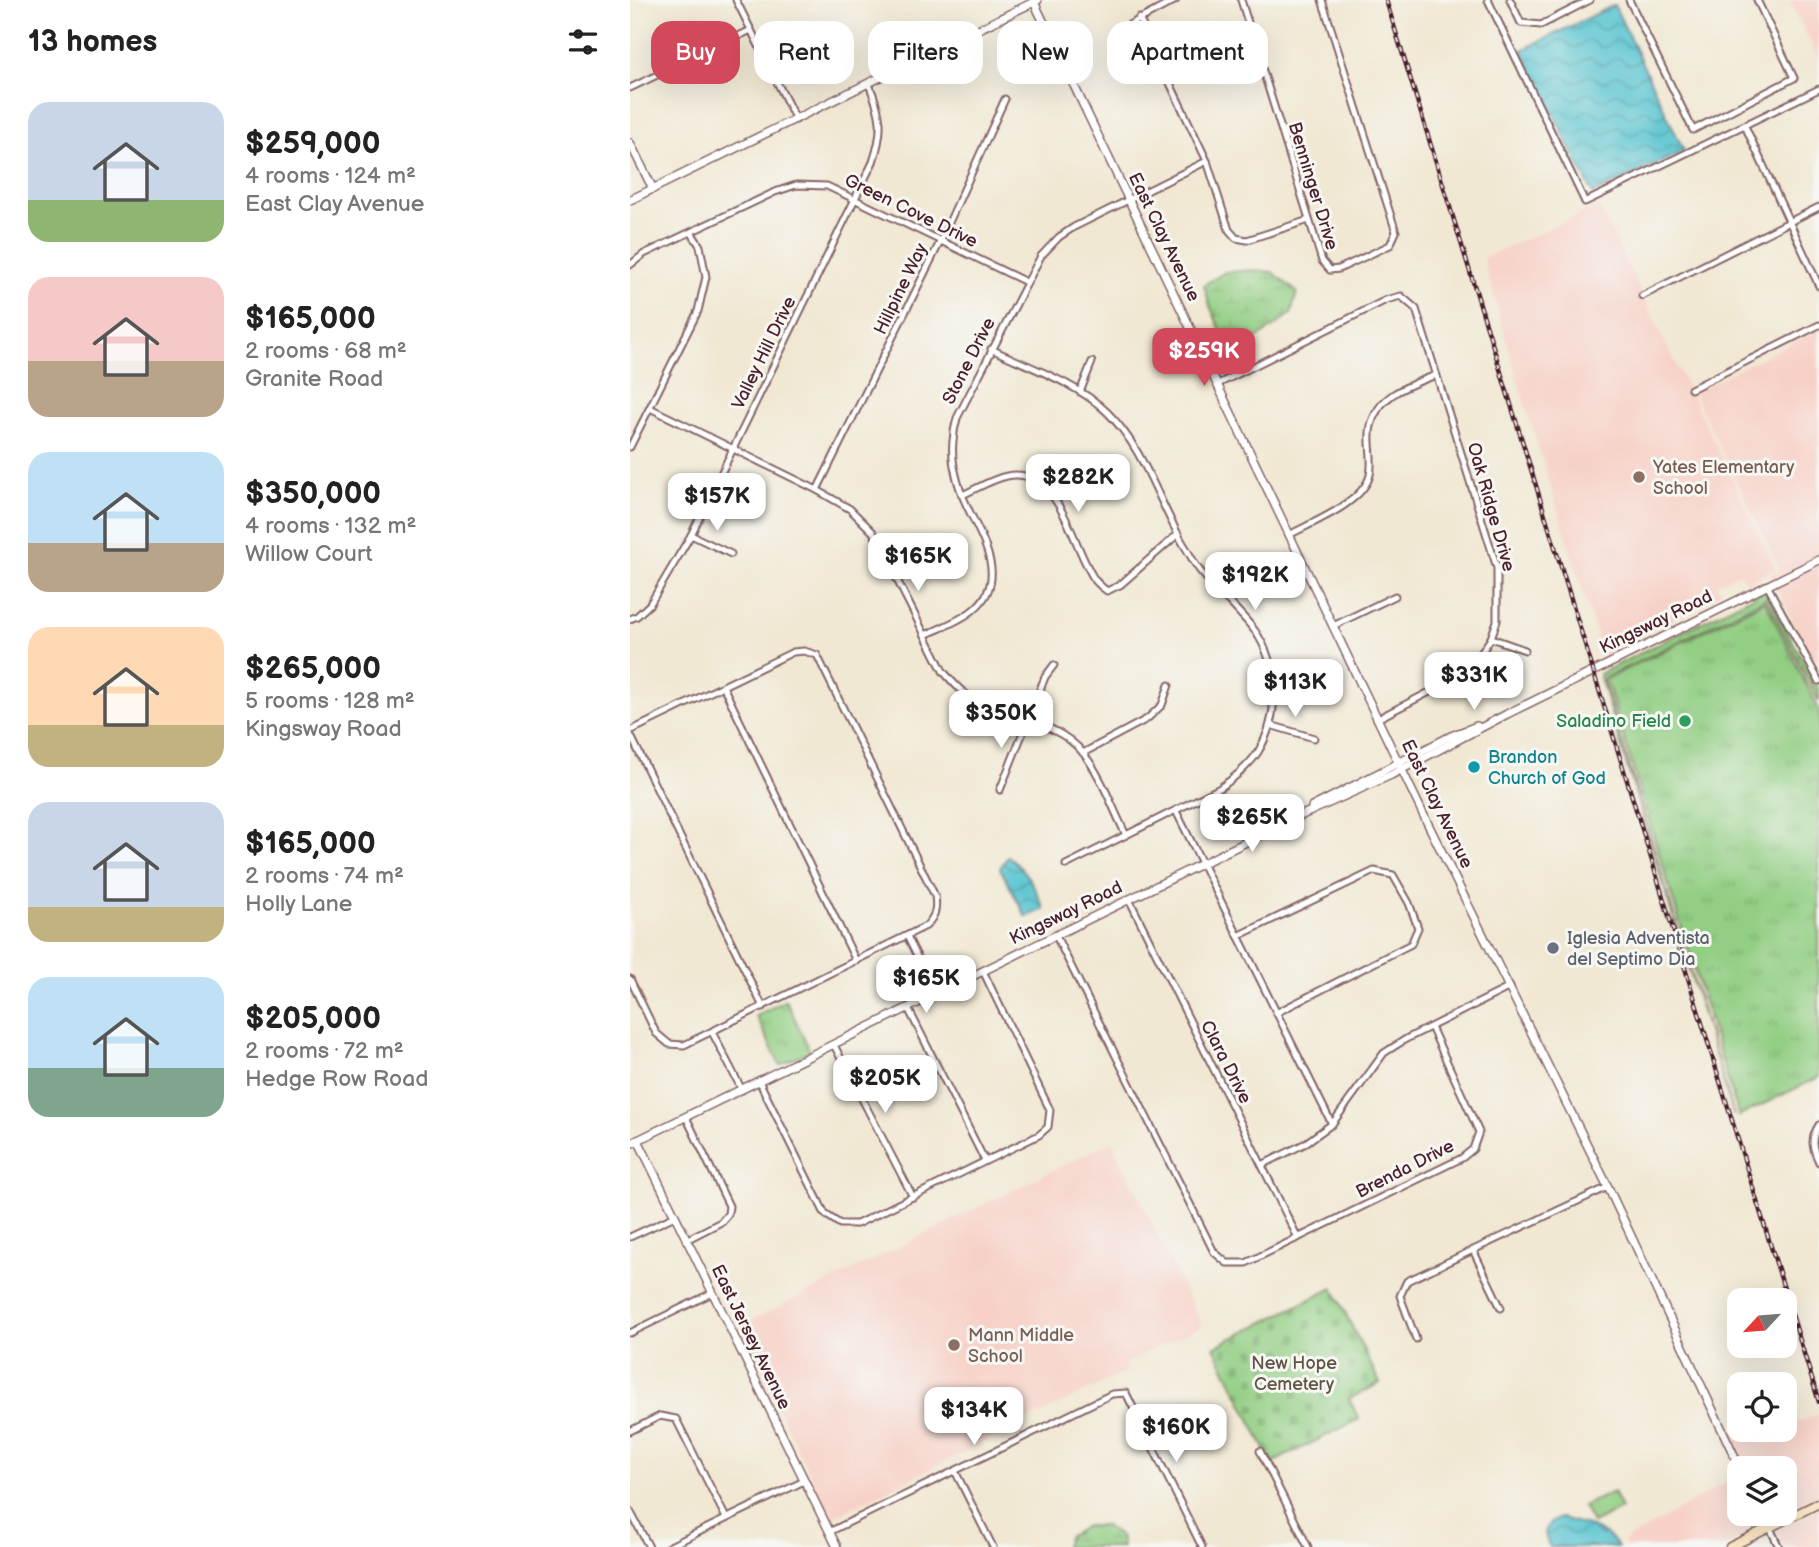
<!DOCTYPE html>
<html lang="en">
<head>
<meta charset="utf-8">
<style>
  :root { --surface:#fff; --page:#f6f6f6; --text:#222; --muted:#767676; --accent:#d1495b }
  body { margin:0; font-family:"Balsamiq Sans",sans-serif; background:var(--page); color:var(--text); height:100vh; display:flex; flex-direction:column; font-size:26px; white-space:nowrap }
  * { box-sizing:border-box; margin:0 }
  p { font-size:23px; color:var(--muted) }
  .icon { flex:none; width:38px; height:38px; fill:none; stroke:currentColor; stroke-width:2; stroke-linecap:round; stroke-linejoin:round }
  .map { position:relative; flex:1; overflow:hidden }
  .sheet { display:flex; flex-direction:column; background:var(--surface); width:630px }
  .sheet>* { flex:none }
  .guide { position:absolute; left:21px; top:21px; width:665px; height:63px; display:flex; gap:14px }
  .needle { width:46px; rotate:244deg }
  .controls { position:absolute; left:1097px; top:1288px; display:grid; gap:14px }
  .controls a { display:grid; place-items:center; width:70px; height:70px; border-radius:14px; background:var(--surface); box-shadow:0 7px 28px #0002; font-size:35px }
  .price { position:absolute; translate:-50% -60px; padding:0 16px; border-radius:14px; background:#fff; color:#222; font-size:23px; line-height:46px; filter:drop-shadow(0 2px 4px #0008) }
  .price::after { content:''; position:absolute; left:50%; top:42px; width:21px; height:16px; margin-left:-10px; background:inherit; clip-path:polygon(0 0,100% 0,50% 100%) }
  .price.active { background:var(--accent); color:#fff }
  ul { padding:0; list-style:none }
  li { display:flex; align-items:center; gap:21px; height:175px; padding:0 28px }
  li span { display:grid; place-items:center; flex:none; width:196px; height:140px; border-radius:21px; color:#555 }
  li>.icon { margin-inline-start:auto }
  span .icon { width:84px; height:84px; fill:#fffc; stroke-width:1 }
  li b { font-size:30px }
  h2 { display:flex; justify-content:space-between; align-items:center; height:84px; padding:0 28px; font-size:30px }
  .pill { padding:0 24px; border-radius:21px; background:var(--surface); box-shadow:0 7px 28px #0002; font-size:24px; line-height:63px }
  .pill.active { background:var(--accent); color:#fff }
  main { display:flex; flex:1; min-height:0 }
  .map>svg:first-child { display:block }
  .built { fill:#f7d1c7 }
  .grass { fill:#92ce83; stroke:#6e7657; stroke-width:2 }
  .wetland { fill:url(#wetland-marsh); stroke:#6e7657; stroke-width:2 }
  .cemetery { fill:url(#cemetery-stones); stroke:#6e7657; stroke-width:2 }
  .park { fill:url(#park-tufts); stroke:#6e7657; stroke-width:2 }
  .water { fill:url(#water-waves); stroke:#51727e; stroke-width:2 }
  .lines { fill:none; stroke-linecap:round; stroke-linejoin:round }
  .minor-casing { stroke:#846566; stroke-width:9 }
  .tertiary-casing { stroke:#846566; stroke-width:10 }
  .secondary-casing { stroke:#846566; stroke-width:11 }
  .minor { stroke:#fff; stroke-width:5 }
  .tertiary { stroke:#fff; stroke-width:7 }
  .secondary { stroke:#fbe6c4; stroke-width:8 }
  .rail-casing { stroke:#4a1f2b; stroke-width:4.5 }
  .rail { stroke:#f6f6f2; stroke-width:2; stroke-dasharray:5; stroke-linecap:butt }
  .education-dot { fill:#8d6e63; stroke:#f6f6f2; stroke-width:2.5 }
  .leisure-dot { fill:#2e9e5b; stroke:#f6f6f2; stroke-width:2.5 }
  .culture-dot { fill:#0f9aa8; stroke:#f6f6f2; stroke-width:2.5 }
  .worship-dot { fill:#6b7280; stroke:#f6f6f2; stroke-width:2.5 }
  .labels { text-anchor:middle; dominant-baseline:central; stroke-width:6; stroke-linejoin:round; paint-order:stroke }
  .street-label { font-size:18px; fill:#4a1f2b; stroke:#f6f6f2 }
  .education-label { font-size:18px; fill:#785e54; stroke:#f6f6f2; text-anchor:start }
  .leisure-label { font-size:18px; fill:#27864d; stroke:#f6f6f2; text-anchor:end }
  .culture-label { font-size:18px; fill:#0d838f; stroke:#f6f6f2; text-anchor:start }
  .worship-label { font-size:18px; fill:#5b616d; stroke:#f6f6f2; text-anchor:start }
  .park-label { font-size:18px; fill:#605445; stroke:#f6f6f2 }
</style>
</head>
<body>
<main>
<section class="sheet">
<h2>13 homes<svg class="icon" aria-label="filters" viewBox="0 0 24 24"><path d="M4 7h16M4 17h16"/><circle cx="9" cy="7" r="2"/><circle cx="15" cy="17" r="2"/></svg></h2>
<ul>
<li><span style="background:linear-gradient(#c9d6e8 70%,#8fb573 0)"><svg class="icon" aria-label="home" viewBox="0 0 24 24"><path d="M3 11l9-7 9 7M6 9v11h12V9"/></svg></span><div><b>$259,000</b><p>4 rooms · 124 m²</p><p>East Clay Avenue</p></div></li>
<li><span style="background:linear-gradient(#f6c9c9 60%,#b9a48a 0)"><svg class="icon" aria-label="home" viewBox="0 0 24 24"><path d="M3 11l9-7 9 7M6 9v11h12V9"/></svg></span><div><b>$165,000</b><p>2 rooms · 68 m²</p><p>Granite Road</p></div></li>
<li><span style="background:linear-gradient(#bfe0f5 65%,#b9a48a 0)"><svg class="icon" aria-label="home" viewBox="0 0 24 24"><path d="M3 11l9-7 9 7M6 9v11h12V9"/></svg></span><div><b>$350,000</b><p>4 rooms · 132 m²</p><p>Willow Court</p></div></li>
<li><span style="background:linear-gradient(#ffd9b3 70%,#c2b280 0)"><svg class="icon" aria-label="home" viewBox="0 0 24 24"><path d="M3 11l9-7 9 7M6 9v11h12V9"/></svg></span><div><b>$265,000</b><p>5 rooms · 128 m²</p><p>Kingsway Road</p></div></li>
<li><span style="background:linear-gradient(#c9d6e8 75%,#c2b280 0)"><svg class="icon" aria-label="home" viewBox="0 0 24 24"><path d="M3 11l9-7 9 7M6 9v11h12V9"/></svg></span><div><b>$165,000</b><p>2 rooms · 74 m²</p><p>Holly Lane</p></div></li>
<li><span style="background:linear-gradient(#bfe0f5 65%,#7fa58c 0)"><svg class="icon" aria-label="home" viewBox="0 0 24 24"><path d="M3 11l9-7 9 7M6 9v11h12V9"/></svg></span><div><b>$205,000</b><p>2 rooms · 72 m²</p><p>Hedge Row Road</p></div></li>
</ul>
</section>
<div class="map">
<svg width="1189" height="1547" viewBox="0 0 1189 1547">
  <defs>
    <pattern id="wetland-marsh" width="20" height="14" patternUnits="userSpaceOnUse" patternTransform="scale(1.75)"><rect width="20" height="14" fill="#92ce83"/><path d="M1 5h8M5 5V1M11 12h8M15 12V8" fill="none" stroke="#7fb071"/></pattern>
    <pattern id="cemetery-stones" width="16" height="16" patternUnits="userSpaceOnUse" patternTransform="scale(1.75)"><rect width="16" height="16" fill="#92ce83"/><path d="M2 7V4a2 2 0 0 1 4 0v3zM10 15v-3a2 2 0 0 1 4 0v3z" fill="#7fb071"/></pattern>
    <pattern id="park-tufts" width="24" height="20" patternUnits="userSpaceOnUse" patternTransform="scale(1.75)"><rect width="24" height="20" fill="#92ce83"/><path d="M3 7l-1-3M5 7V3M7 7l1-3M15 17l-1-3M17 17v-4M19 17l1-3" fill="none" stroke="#7fb071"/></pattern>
    <pattern id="water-waves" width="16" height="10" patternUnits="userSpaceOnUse" patternTransform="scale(1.75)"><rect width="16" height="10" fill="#58c4d0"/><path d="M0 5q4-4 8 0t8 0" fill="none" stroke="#4b9fa9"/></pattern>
  </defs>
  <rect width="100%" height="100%" fill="#f6f6f2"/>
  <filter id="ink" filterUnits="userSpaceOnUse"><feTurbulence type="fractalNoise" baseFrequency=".0143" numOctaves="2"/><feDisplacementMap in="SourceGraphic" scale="14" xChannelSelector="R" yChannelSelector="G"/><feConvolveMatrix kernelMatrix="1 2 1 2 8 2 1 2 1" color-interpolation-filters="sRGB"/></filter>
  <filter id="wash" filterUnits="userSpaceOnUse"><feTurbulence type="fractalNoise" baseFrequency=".00686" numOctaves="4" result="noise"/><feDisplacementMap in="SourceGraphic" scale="28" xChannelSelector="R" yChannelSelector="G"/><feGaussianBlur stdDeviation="1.57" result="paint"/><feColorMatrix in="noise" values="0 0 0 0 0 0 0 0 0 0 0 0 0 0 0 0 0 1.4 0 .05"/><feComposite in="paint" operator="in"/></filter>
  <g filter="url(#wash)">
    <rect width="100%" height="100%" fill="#f1e8d3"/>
    <g class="built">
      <path d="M1159,0H1189V59Z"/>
      <path d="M969,206L1146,569L1116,583L1110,573L1087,584L1091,592L973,656L889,385L853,258Z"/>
      <path d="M1189,329V556L1142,579L1140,575L1148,571L1149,568L1063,392Z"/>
      <path d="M1189,564V656L1182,659L1145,585Z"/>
      <path d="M482,1141L572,1326L494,1364L497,1371L201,1518L108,1327Z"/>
      <path d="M1189,1414V1500L1142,1523L1137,1514H1155V1468H1115L1099,1435L1110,1430H1155V1420L1158,1426Z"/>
      <path d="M1109,1475L1110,1514H1128L1134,1526L1092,1547H996L994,1541Z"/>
      <path d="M1189,1508V1547H1154L1145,1529Z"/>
    </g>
    <path class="grass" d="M983,1492L991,1509L962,1523L953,1506Z"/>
    <g class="wetland">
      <path d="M623,270L642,272L667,292L661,314L615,347L596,343L580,306L574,285L595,272Z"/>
      <path d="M456,1526H475L490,1537L492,1547H435L438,1537Z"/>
    </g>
    <path class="cemetery" d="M703,1288L750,1383L719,1399L729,1419L642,1463L584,1347Z"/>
    <g class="park">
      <path d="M1135,590L1189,690V702L1136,598L973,679L1104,1116L969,674Z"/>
      <path d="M1135,601L1189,710V1077L1109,1116L976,679Z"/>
      <path d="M156,1000L180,1051L150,1065L126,1016Z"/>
    </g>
    <g class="water">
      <path d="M984,5L1054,151L963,194L892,50Z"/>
      <path d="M378,856C397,871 405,887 414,909L396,917L370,868Z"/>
      <path d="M930,1518C950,1523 976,1529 988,1547H920C912,1532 913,1525 930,1518Z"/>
    </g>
  </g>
  <g filter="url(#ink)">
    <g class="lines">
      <g class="minor-casing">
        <g id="minor">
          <path d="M106,0L166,120"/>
          <path d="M611,0L692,261L700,270L709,269L760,245L766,232L692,0"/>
          <path d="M858,0L955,202L1189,89"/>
          <path d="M880,0L891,23L911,25L960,0"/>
          <path d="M999,0L1063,130L1164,78L1127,0"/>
          <path d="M509,18L577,161L599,230L606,238L617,240L679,220"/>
          <path d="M484,33L546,0"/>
          <path d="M0,88L121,30"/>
          <path d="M1115,126L1189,286"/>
          <path d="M0,265L14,254L145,192L166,185L197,186L396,282"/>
          <path d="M1012,296L1189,207"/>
          <path d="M361,349C397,366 449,384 477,412C514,448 528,501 554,545C560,554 564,564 571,572C588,592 609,610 625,631C649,665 650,716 628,752C618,767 604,778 590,788L436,865"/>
          <path d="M588,384L756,300L771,296L786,309L867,568V621L861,638L848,658L825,679L747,719"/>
          <path d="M1061,389L1189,325"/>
          <path d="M450,392L462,362"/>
          <path d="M20,408L187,490L220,509L243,532L313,671C324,684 334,695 349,702C383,719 429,722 454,754C472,777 483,809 496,835"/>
          <path d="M0,447L68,311L76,277L70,246L61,232"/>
          <path d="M187,490L311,240L375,99"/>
          <path d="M332,495C346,489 362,479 377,476C430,465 443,550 465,580C468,584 473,588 477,591L490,585L548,534"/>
          <path d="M61,535L101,554"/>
          <path d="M659,535C683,522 733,503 740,475C744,459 737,441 741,426C748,394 780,385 806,375"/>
          <path d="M1137,585L1189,681"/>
          <path d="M0,619L7,616L20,604L61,535L243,162C254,129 252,116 239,84"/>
          <path d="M703,626L765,596"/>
          <path d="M295,635C310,628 330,621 343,610C383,578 347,532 333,497C329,488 326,476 324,466C321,452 323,432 327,418L411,256L429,237L444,227L577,161"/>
          <path d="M861,638L895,650"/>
          <path d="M93,686L226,961"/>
          <path d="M640,725L684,738"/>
          <path d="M0,731L163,652L174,651L187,655L305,896C307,910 305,916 296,926L54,1045L39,1044L26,1033L0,979"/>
          <path d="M0,734L133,1007"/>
          <path d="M453,753L517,719L532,705L539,685"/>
          <path d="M370,790L415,677L424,665"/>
          <path d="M546,811L702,1124"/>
          <path d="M499,899L668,1238"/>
          <path d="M277,936L306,995"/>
          <path d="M426,936L584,1252L597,1263H616L832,1158L843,1149L849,1132L801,1027"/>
          <path d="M608,936L744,871L763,875L779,903L788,928L781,944L648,1012"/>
          <path d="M278,1008L355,1161"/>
          <path d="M82,1032L112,1090"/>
          <path d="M204,1045L283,1197"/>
          <path d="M129,1081L195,1214L210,1224H227L409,1135L418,1127L420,1110L353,971"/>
          <path d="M56,1117L99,1206L98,1214L91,1222L56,1240"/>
          <path d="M1189,1125C1180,1139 1182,1147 1189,1162"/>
          <path d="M632,1165L674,1144L702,1124L754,1053L776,1039L880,987"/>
          <path d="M0,1237L45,1216"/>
          <path d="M843,1250L871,1308"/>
          <path d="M0,1333L82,1293"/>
          <path d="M786,1339L770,1296L777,1281L978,1187"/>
          <path d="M0,1431L30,1416L46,1419L96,1518"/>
          <path d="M630,1451L678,1547"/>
          <path d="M325,1471L363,1547"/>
          <path d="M0,1511L19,1547"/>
          <path d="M1140,1528L1149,1547"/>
          <path d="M199,1532L482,1394L496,1393L572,1547"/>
          <path d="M38,1547L174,1481"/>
        </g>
      </g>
      <g class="tertiary-casing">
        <g id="tertiary">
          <path d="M404,2L794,816L978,1187L1110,1468"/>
          <path d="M0,143L23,189"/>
          <path d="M0,200L408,0"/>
          <path d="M682,807L821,736L847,726"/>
          <path d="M8,1140L207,1547"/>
          <path d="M0,1144L661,820L761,775L877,714L1189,560"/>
          <path d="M1133,1514L1140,1528"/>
        </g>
      </g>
      <g class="secondary-casing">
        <path id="secondary" d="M1100,1547L1189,1503"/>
      </g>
      <use href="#minor" class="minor"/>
      <use href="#tertiary" class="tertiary"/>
      <use href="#secondary" class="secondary"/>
      <g class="rail-casing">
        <path id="rail" d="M756,0L1189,1402"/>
      </g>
      <use href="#rail" class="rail"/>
    </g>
  </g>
  <g class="education-dot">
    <circle cx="1009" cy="477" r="7"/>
    <circle cx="324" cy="1345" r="7"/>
  </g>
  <circle class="leisure-dot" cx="1055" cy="721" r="7"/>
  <circle class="culture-dot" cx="844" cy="767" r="7"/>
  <circle class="worship-dot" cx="923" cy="948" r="7"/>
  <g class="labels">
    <g class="street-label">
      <text transform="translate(683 186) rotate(73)">Benninger Drive</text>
      <text transform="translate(281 211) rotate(26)">Green Cove Drive</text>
      <text transform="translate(534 237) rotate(64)">East Clay Avenue</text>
      <text transform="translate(271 289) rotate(-64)">Hillpine Way</text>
      <text transform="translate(134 353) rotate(-64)">Valley Hill Drive</text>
      <text transform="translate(339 361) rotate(-63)">Stone Drive</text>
      <text transform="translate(861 507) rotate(74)">Oak Ridge Drive</text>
      <text transform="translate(1026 622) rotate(-26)">Kingsway Road</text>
      <text transform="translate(807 804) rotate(64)">East Clay Avenue</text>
      <text transform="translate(436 913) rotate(-26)">Kingsway Road</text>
      <text transform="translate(596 1062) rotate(63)">Clara Drive</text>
      <text transform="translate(775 1169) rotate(-27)">Brenda Drive</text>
      <text transform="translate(121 1337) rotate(64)">East Jersey Avenue</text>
    </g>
    <g class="education-label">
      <text x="1023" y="467">Yates Elementary<tspan x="1023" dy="21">School</tspan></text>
      <text x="338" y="1335">Mann Middle<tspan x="338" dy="21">School</tspan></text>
    </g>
    <g class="leisure-label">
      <text x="1041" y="721">Saladino Field</text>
    </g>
    <g class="culture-label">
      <text x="858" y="757">Brandon<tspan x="858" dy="21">Church of God</tspan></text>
    </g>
    <g class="worship-label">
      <text x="937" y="938">Iglesia Adventista<tspan x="937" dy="21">del Septimo Dia</tspan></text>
    </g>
    <g class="park-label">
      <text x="664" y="1363">New Hope<tspan x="664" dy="21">Cemetery</tspan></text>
    </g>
  </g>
</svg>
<div class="controls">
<a><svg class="needle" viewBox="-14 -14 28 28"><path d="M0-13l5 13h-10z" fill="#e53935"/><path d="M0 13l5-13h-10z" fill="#767676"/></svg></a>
<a><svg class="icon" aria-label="locate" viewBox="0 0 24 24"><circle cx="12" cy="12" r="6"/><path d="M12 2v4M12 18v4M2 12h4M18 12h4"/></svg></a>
<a><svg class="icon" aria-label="layers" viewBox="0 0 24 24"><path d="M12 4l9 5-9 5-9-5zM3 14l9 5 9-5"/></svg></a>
</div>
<b class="price active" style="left:574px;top:388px">$259K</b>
<b class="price" style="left:448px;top:514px">$282K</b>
<b class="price" style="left:87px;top:533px">$157K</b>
<b class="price" style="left:288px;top:593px">$165K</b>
<b class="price" style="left:625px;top:612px">$192K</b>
<b class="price" style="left:844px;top:712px">$331K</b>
<b class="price" style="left:665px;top:719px">$113K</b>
<b class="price" style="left:371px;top:750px">$350K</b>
<b class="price" style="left:622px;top:854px">$265K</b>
<b class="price" style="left:296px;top:1015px">$165K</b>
<b class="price" style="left:255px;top:1115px">$205K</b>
<b class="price" style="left:344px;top:1447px">$134K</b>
<b class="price" style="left:546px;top:1464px">$160K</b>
<div class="guide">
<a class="pill active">Buy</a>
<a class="pill">Rent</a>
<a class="pill">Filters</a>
<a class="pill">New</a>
<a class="pill">Apartment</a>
</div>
</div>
</main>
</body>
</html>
